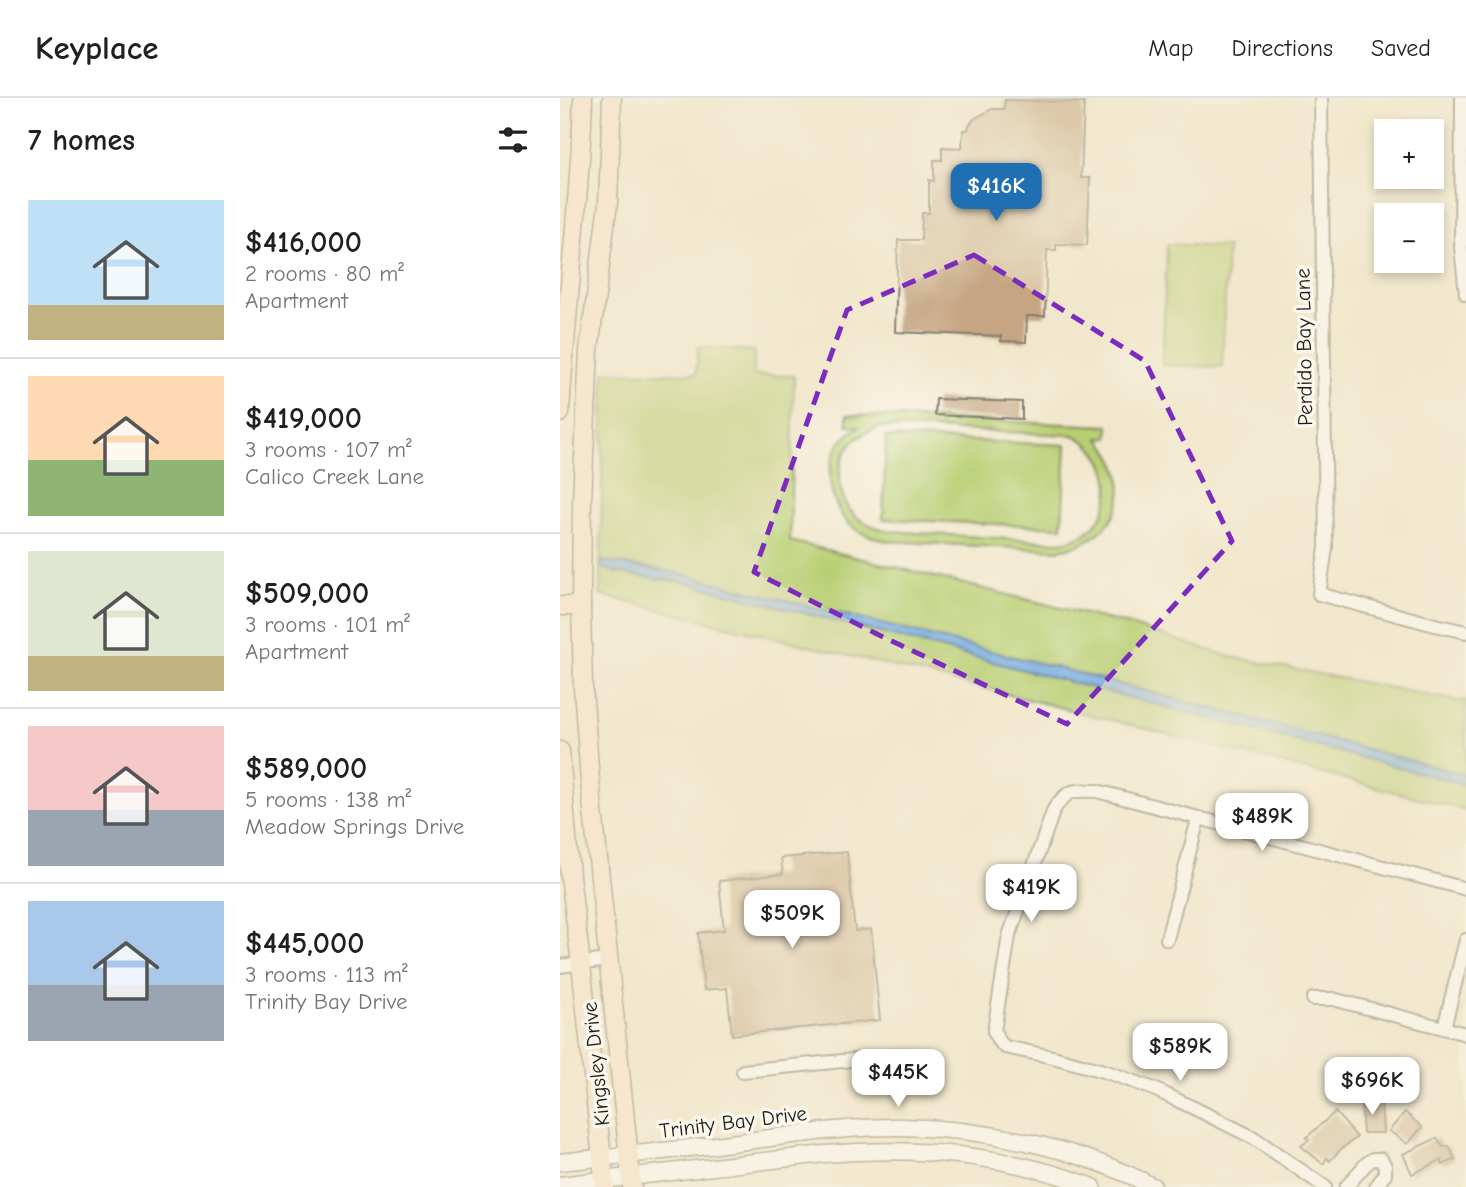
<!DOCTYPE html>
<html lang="en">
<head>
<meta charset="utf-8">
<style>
  :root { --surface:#fff; --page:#f6f6f6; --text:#202124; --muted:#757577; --line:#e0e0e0; --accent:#1f6fb2 }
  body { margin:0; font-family:"Comic Neue",sans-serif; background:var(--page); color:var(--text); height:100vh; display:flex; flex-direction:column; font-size:26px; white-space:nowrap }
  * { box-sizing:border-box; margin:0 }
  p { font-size:23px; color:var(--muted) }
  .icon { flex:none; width:38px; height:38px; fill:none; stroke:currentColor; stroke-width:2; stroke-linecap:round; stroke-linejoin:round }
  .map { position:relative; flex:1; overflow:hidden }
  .drawer { display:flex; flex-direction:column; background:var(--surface); width:560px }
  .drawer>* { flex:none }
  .buttons { position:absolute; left:814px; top:21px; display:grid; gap:14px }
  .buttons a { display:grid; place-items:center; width:70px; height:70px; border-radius:0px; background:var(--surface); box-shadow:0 4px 10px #0003; font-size:35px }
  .price { position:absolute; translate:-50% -60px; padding:0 16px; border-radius:14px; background:#fff; color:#222; font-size:23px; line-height:46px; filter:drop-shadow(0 2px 4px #0008) }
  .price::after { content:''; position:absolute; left:50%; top:42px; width:21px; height:16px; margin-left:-10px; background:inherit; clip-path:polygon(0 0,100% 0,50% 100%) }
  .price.current { background:var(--accent); color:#fff }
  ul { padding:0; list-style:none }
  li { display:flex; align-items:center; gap:21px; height:175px; padding:0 28px }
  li+li { border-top:2px solid var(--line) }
  li span { display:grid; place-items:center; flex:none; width:196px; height:140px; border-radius:0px; color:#555 }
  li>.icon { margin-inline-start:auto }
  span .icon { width:84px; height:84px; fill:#fffc; stroke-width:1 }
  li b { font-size:30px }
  h2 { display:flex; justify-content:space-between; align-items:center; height:84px; padding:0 28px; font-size:30px }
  header { display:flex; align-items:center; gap:42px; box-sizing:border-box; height:98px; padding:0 35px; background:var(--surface); border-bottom:2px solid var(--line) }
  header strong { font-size:33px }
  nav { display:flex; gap:38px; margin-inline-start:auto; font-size:24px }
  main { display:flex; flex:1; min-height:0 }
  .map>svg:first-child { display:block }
  .green { fill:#b8ce72; stroke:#6a7547; stroke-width:2; fill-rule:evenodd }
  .water { fill:#71a7de; stroke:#46627d; stroke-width:2 }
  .building { fill:#c5a582 }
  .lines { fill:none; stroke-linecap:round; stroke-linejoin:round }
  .minor-casing { stroke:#868274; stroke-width:16 }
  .tertiary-casing { stroke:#868274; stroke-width:19 }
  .secondary-casing { stroke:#868274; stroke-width:21 }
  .minor { stroke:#fff; stroke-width:12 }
  .tertiary { stroke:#fff; stroke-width:16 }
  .secondary { stroke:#fde4d1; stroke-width:18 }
  .marked { fill:none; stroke:#7b2cbf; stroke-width:5; stroke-dasharray:14 9; stroke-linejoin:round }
  .labels { text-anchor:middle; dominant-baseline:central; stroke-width:7; stroke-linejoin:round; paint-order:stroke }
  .street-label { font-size:21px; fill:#1c1c1c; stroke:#fbf7ec }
</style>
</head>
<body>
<header>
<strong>Keyplace</strong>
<nav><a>Map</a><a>Directions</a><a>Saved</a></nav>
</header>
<main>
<section class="drawer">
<h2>7 homes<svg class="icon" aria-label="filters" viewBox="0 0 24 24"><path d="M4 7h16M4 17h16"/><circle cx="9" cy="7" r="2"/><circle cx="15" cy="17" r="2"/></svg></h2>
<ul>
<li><span style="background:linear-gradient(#bfe0f5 75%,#c2b280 0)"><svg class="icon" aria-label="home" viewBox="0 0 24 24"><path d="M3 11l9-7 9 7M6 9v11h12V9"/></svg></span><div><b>$416,000</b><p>2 rooms · 80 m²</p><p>Apartment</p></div></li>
<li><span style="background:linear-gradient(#ffd9b3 60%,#8fb573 0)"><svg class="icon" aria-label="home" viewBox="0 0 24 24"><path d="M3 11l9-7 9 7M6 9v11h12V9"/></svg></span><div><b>$419,000</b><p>3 rooms · 107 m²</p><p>Calico Creek Lane</p></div></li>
<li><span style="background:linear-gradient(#dfe7d0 75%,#c2b280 0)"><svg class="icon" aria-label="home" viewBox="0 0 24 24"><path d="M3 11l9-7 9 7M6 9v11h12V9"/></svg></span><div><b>$509,000</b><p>3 rooms · 101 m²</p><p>Apartment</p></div></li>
<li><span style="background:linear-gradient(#f6c9c9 60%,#9aa5b1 0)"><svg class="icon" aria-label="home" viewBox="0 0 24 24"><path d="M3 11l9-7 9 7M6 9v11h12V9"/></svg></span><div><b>$589,000</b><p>5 rooms · 138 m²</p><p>Meadow Springs Drive</p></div></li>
<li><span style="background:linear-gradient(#a9c7e8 60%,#9aa5b1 0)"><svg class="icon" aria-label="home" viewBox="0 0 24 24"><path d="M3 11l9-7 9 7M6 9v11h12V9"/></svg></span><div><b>$445,000</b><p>3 rooms · 113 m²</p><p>Trinity Bay Drive</p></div></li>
</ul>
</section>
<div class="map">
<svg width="906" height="1089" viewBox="0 0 906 1089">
  <rect width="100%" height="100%" fill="#fbf7ec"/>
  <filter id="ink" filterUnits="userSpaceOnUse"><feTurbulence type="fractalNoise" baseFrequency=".0143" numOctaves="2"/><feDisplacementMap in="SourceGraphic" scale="14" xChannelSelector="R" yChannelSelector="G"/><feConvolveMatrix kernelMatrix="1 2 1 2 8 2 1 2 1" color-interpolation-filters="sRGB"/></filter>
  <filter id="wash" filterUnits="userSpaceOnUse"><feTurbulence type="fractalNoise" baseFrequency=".00686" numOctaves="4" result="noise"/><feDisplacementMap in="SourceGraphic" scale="28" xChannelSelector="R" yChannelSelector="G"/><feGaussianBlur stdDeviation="1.57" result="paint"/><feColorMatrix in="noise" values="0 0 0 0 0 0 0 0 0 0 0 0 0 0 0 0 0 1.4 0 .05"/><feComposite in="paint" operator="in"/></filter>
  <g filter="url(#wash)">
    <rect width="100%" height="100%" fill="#f1e7cc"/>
    <g class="green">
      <path d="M607,146L667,149L662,269L602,267Z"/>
      <path d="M138,249L195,253L193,277L234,278L230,443L570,527L667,558L899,603L906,602V712L495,608L40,497L44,274L136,276Z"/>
      <path d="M287,317L549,328V339L539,340C581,387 559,443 498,452L326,443C315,440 304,437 295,431C274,415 264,382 274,357C278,344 288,336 299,329L287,327ZM321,329L513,337C566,360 559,439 498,444L329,433C316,430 304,426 294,417C276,398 275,364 292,345C300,337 310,332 321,329Z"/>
      <path d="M326,339L506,347L502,429L323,421Z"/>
    </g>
    <path class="water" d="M42,463L113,474L495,569L906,677V687L128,485L57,475L40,469Z"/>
    <g id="blocks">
      <g class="building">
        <path d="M445,2L524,5L521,80H530L527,147L496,146V152H487L485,218H467L466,244L441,243V238L335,234L338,142H361L362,115H369V82L374,83V62H382V49L402,50L403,32H408L409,27L414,21L432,11H444Z"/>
        <path d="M376,301L462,304V321L375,317Z"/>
        <path d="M287,754L295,833L311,831L320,922L172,937L167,890L144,892L138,835L164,832L159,783L223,776L221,760Z"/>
        <path d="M821,1003L823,1035H803L801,1004Z"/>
        <path d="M775,1014L797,1039L780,1052L770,1063L767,1060L763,1066L741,1048L749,1042L746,1040Z"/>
        <path d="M845,1014L862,1029L848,1046L829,1033Z"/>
        <path d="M877,1040L883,1049L889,1048L895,1061L883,1067L881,1062L852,1076L843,1056Z"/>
      </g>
    </g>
  </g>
  <g filter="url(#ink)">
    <use href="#blocks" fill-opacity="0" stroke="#868274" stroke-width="2"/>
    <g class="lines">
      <g class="minor-casing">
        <g id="minor">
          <path d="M761,0L766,450L759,496L875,527L906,534"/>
          <path d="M902,0L901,150L906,196"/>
          <path d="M607,841L638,721"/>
          <path d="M0,868L48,862"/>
          <path d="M753,901H773L906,936"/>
          <path d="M884,930L906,842"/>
          <path d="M183,973L343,957"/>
          <path d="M765,1089L694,1040L644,1015L594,991L547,974L493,959L445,949L438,942L434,933L449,838L494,711C509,691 511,692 537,693L906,791"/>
          <path d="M786,1089L806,1066L813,1061H821L825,1068V1076L816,1089"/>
        </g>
      </g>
      <g class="tertiary-casing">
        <g id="tertiary">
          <path d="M0,1064C54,1058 109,1053 163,1046C222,1039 283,1028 343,1029C426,1031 520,1050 594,1089"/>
          <path d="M0,1087L264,1056C356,1048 446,1056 533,1089"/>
        </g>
      </g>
      <g class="secondary-casing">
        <g id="secondary">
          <path d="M52,0L48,105L29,252L22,402L21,508L23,589L30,683L72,1089"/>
          <path d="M0,315C6,210 20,105 23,0"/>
          <path d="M0,508H21"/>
          <path d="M0,653L10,778L21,866L45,1089"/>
        </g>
      </g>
      <use href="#minor" class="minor"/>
      <use href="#tertiary" class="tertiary"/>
      <use href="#secondary" class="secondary"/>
    </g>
  </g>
  <path d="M0 0H906V1089H0ZM414,157L585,263L672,443L507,626L317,536L194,474L287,212Z" fill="#f1e7cc" fill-opacity=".55" fill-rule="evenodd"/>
  <path class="marked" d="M414,157L585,263L672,443L507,626L317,536L194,474L287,212Z"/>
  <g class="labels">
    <g class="street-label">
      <text transform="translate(744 249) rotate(-91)">Perdido Bay Lane</text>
      <text transform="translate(36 966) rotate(-96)">Kingsley Drive</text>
      <text transform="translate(173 1024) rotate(-7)">Trinity Bay Drive</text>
    </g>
  </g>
</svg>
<div class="buttons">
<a>+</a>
<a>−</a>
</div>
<b class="price current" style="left:436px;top:125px">$416K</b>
<b class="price" style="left:702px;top:755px">$489K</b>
<b class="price" style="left:471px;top:826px">$419K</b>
<b class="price" style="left:232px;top:852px">$509K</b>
<b class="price" style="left:620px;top:985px">$589K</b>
<b class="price" style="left:338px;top:1011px">$445K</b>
<b class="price" style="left:812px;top:1019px">$696K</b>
</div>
</main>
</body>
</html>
